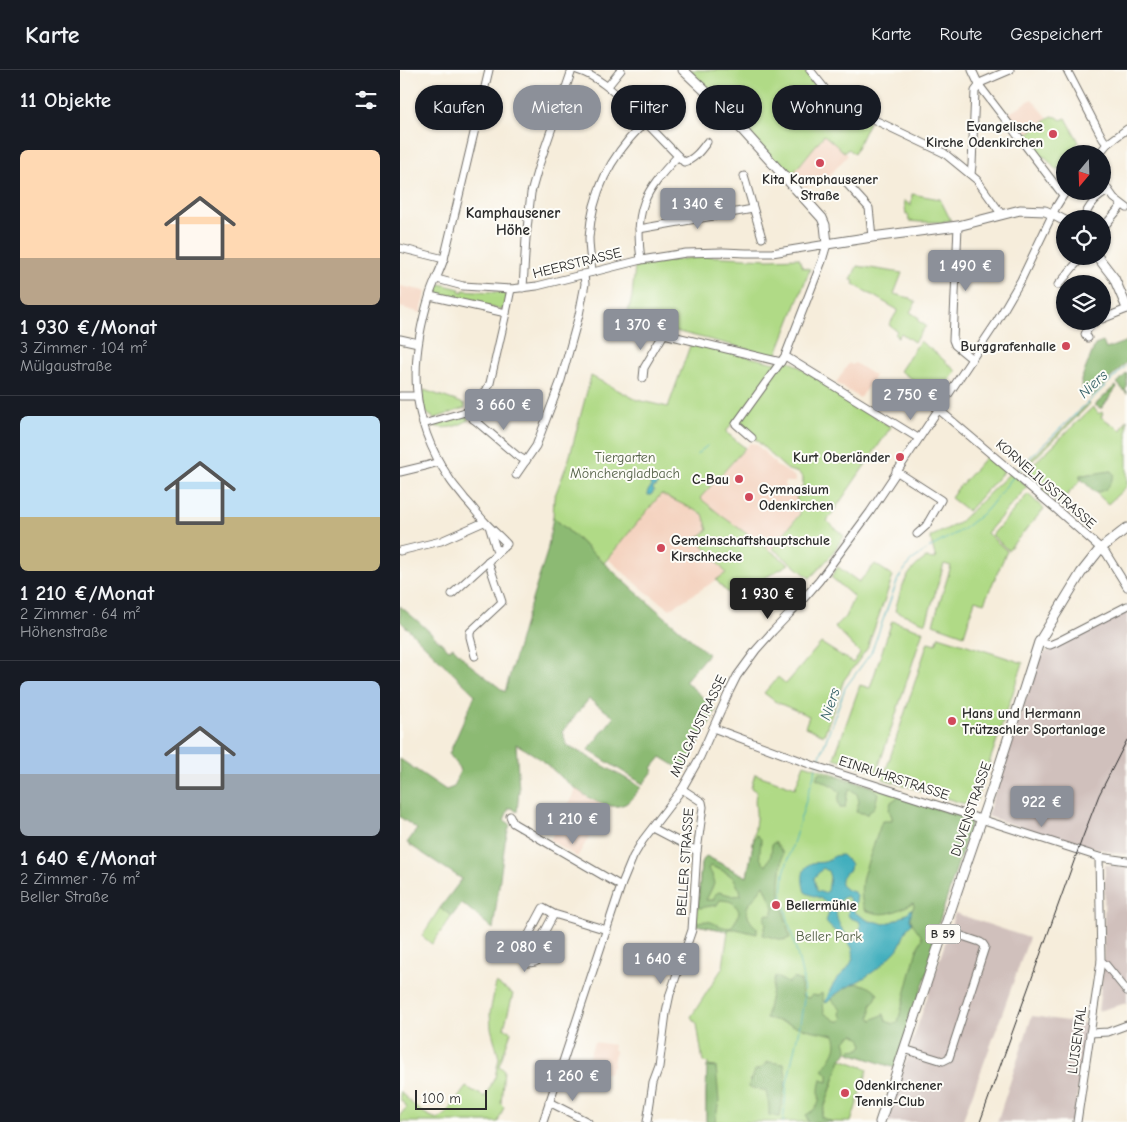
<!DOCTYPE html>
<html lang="de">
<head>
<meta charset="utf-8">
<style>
  :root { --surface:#171b24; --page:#20242c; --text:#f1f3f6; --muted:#9ea1a6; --line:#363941; --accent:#8c9099 }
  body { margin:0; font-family:"Comic Neue",sans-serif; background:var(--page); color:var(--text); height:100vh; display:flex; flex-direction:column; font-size:19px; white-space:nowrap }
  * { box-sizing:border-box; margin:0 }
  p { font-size:16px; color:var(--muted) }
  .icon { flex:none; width:28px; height:28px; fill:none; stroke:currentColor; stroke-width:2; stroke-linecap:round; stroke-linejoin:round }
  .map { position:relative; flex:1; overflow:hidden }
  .details { display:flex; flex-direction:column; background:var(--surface); width:400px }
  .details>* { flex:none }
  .guide { position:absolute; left:15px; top:15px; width:475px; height:45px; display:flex; gap:10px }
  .needle { width:32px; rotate:199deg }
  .tools { position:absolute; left:656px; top:75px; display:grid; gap:10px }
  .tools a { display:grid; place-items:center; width:55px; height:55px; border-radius:50%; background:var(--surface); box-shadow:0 1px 4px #0004; font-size:25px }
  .scale { position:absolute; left:15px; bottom:12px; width:72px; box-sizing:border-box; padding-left:5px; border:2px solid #2b2b2b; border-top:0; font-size:14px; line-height:18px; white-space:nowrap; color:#2b2b2b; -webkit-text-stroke:4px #fdfcf7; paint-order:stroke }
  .price { position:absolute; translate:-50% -42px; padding:0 11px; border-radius:5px; background:var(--accent); color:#fff; font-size:16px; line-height:32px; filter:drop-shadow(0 1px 2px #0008) }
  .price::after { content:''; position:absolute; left:50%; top:30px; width:15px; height:11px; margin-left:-8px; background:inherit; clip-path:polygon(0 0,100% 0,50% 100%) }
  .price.current { background:#222; color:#fff }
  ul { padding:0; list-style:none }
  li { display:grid; align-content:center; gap:10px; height:265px; padding:0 20px }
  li+li { border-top:1px solid var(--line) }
  li span { display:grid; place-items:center; height:155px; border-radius:8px; color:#555 }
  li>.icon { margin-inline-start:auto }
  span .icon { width:90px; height:90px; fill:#fffc; stroke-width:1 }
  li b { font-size:21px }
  h2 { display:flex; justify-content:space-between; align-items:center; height:60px; padding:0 20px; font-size:21px }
  .chip { padding:0 18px; border-radius:22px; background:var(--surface); box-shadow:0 1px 4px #0004; font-size:18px; line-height:45px }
  .chip.current { background:var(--accent); color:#fff }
  header { display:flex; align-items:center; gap:30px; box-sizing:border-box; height:70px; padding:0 25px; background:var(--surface); border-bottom:1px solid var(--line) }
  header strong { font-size:24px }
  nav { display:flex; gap:28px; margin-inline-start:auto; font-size:18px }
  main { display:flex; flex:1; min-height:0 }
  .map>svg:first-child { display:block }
  .built { fill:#f4d3c0 }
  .industrial { fill:#d0c0bc }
  .green { fill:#b0da86; stroke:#6e8258 }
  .forest { fill:#8cba73; stroke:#5c724f; fill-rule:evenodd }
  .water { fill:#40aebd; stroke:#366c74; fill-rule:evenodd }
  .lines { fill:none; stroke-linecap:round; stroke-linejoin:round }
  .stream { stroke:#40aebd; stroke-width:1 }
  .minor-casing { stroke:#726f69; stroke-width:9 }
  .major-casing { stroke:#726f69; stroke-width:11 }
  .minor { stroke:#fff; stroke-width:7 }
  .major { stroke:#fff; stroke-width:9 }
  .rail { stroke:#2b2b2b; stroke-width:1 }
  .poi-dot { fill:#d1495b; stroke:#fdfcf7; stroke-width:2 }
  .labels { text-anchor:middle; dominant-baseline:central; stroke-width:4; stroke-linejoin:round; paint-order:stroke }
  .shield { fill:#fdfcf7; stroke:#6a6a68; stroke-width:1 }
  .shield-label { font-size:12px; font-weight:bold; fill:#2b2b2b }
  .poi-label { font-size:14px; font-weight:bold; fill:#2b2b2b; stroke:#fdfcf7; text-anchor:start }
  .street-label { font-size:14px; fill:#2b2b2b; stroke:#fdfcf7 }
  .park-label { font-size:14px; fill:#536046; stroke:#fdfcf7 }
  .neighbourhood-label { font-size:15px; font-weight:bold; fill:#2b2b2b; stroke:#fdfcf7 }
  .water-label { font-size:15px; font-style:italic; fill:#335f65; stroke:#fdfcf7 }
</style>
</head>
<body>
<header>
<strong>Karte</strong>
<nav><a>Karte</a><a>Route</a><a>Gespeichert</a></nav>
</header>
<main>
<section class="details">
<h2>11 Objekte<svg class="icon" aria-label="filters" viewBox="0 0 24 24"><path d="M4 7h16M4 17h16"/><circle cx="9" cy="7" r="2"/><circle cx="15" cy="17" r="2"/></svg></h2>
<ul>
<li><span style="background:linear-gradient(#ffd9b3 70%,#b9a48a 0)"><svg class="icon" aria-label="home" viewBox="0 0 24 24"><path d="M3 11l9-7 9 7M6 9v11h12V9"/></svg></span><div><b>1 930 €/Monat</b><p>3 Zimmer · 104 m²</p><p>Mülgaustraße</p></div></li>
<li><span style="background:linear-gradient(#bfe0f5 65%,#c2b280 0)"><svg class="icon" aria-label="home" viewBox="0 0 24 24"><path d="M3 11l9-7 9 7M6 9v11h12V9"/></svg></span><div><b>1 210 €/Monat</b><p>2 Zimmer · 64 m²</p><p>Höhenstraße</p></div></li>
<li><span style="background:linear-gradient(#a9c7e8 60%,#9aa5b1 0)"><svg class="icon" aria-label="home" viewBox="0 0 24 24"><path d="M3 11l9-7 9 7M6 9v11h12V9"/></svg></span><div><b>1 640 €/Monat</b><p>2 Zimmer · 76 m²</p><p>Beller Straße</p></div></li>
</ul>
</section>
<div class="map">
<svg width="727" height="1052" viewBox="0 0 727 1052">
  <rect width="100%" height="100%" fill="#fdfcf7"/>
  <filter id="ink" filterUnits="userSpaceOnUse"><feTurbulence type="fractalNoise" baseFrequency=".02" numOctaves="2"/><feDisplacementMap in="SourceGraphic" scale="10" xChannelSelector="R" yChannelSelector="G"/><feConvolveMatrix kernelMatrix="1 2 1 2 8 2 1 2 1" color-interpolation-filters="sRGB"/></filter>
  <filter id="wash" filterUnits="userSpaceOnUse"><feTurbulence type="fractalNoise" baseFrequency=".0096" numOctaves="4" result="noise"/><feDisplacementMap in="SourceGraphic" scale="20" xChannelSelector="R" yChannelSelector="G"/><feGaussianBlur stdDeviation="1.12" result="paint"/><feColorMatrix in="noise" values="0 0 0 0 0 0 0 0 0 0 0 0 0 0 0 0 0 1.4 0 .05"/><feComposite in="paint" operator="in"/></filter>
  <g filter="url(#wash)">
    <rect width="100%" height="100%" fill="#f6eddb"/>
    <g class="built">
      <path d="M632,29L648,48L625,66L608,44Z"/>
      <path d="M424,64L448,85L431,104L417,117L414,115L412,117L410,114L406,117L393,102Z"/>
      <path d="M0,216L26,221L21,243L0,237Z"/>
      <path d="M449,293L452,295L455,293L475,306L460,328L436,313Z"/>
      <path d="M350,373L356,374L374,392L376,396L381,398L394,406L396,412H385L384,415L396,425L399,444L370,480L322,446L300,428Z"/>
      <path d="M261,423L303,445L308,460L297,468L326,504L270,539L245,521L208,489Z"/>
      <path d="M176,719L191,730L208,736L177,787L150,770Z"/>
      <path d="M194,972L214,975L213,980H215L213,996L209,1003L195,1002L185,999Z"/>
    </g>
    <g class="industrial">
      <path d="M727,540V784L714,783L692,777L665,772L587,746L640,585Z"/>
      <path d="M705,795L727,796V933L698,941L703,901Z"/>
      <path d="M555,843L629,868L597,958L562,1052H486Z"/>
      <path d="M632,946L688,954L673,1052H597Z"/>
    </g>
    <g class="green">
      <path d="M288,0H404L430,34V38L464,53L467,51L469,52L454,84L449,79L444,82L424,65L390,107Z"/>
      <path d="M652,46L657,47L661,50L666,48L679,72L670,84H665V90L657,100H656L645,87L640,86L625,66Z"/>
      <path d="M512,124L540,129L551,151H543L544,154L542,155L540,152H520L509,151L508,144H506L504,130L511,136Z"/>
      <path d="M303,186L369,189L399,188L402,197L410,199L376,286L226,249L232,227L235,196Z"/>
      <path d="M457,196L502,203L494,224L510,228L516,232L510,242L519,248L518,251L526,256L514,272L501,263L498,267L495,265L497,261L489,255L498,240L453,214L454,211L451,210Z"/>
      <path d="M40,214L60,219L59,221L63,222V220L108,223L104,239H102V240L38,224L35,219L37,216Z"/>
      <path d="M520,271L537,284L556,301L538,327L500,301Z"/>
      <path d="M291,273L375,293L384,287L491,357L427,451L444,466L429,488L410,508L372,478L400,444L396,425L403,415V408L399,403L388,400L380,393L348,362L332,353L326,362L345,378L300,428L322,446L389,494L344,520L331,538L336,526L327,522L316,510L326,503L297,468L308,460L303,444L261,424L204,493L153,447L154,428L169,389L191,306L237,330L268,337Z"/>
      <path d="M24,320L62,333L65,334V338L33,349V347C22,343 21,330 24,320Z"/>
      <path d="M689,333L690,334L623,400L622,398Z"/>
      <path d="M693,337L699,344L701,342L703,343L701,347L721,360L727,350V416L708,434L695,422L702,421V403L680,405V408L681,410L658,435L627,408L626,401Z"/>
      <path d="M62,346H66L69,349C62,356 42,361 33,355L38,352Z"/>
      <path d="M586,387L604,401L568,441L551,428L558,418Z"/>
      <path d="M611,402L627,417L587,463L607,481L584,533L575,530L564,565L533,554L551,496L544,494L526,553L495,541C501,518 505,502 526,488L536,489L530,467L559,453Z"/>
      <path d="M628,424L644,439L608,480L592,465Z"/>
      <path d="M475,494L493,506L467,579L444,610L424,665L405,657L409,646L376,632L364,623L378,607L386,614L421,573L453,593L460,583L435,557L445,547L454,527L431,507L438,497L459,512Z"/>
      <path d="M492,551L523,561L477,702L434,688L460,615L470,618Z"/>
      <path d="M539,566L623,593L576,732L570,730L568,735L483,709L528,572L536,574Z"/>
      <path d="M404,694L571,748L494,997L442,980L418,1052H306V1021L308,993L303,992L297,954L291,947L323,897L328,861L296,855L301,794L306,786L347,807C351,788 354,768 356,749C357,740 353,730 357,722L351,718L355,704L395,718Z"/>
      <path d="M40,838L52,846L32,874L22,866Z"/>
      <path d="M96,913L113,924L104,958L111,962L99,996L104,1000L101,1034L104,1037L98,1052H0V1045L7,1037L0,1029V1021C9,1032 25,1047 39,1049L45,1045L66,1017L85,1027L95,1007L99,988L91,958L90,943Z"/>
      <path d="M441,989L468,999L451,1052H434L421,1048Z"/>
    </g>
    <g class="forest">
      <path d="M727,271V292L691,327L689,325L688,326C683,321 681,317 681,310L695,275L703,272L706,279Z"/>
      <path d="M727,303V317L725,320L727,322V324L717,313Z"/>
      <path d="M715,316L717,317L702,338H700L695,335Z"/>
      <path d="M711,401L714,404C710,415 708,421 695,422L680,408V405H683Z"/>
      <path d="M153,447L235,521L308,584L285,611L316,639L309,654L284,701L261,687L252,698L254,700L243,714L188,680L214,647L189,629L162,662L167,675L241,717C237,722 231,731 225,734C198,747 157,701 136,686C130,682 123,678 116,674L119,720L117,742L112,738H109L104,750L110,754L105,772L93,859L62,833L52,846L40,838L62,809L7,773L17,759L0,747V689L46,720L54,717L60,701L57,694L49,684L75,625L0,551V536L20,553L49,580L53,577L69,594L105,622L124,555L147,482Z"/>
      <path d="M420,702L471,717L478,723L475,736L468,744L456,742L459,731L457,724L450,719L447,725L445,738H440L438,731L440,722L433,716L416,708Z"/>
      <path d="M498,727L572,750L533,871L536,877L495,998L450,983L451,980L460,979L463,975L460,968L454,964L449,967L445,971C448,979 448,984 441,989L421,1047L432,1052H408L406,1045C427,1033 415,1028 421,1010L428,1012V1004L423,1000C430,987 440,980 434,965L410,960L391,955L387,953L366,948L375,906L388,913L393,908L401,911L402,926L408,928L412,925L418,926L422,923C424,930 423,936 424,943L436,951H441L443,947L440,945L441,940L433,931L432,928C436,925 440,920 445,917C455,910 470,915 478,924L475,930L471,934V943L470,947L472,950L484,944L486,951L493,954L498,952L516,883L522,868C517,856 504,851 514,836L513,833C495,842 485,848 465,840C460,831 461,816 463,806L482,751H492V747L489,740L491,732Z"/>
      <path d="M357,765L361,769C361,781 356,787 366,796L371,785L372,774L375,772L383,783L380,811V826L390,868L383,870L363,865L366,854L365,851V847L367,844L372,845L374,838L364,815C358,822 353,830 347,837C347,847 349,851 357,858V864L336,859H329L328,861L297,855L298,852C313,848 316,858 331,858L338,847L339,841C333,831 332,831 320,830L317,835L299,838L298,837L301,794L306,786L347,807L354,769ZM310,796C319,799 331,803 336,812C337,815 338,818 340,819L341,825L334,826L319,822L314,825V830H306L314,814L312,804L308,799Z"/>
      <path d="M368,992L384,994L386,1006L380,1047L369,1045V1036L366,1021L348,1017L354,1001L361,998Z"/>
      <path d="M307,996L316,997L319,1031L315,1052H306V1021Z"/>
    </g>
    <g class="water">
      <path d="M254,407L260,411L256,417H254L253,419L254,421L251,425H248L247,422L251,417L250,413Z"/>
      <path d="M442,785L451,794L450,800C443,805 440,805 441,815L447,820L454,822L457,826L454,842L469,851L478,852L484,854C494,851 505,847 512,838L510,849L512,853C503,861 503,875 494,883C486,891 477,900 467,906C453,915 439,919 428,932L425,933C428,926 430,918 435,912C437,908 437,909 440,906C448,899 458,887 451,876C445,866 432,861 426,852C427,847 429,844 429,840C431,828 412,827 405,822C402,813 400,797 412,793C416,792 420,793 424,792C433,790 430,785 442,785ZM423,798L428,801L430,807L428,821L424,823L417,821L414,808ZM446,826C454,830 448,839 448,845L450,848L459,851C462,856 460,862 459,868L455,870C439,864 427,835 446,826Z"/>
    </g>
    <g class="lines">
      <g class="stream">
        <path d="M297,384L307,376"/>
        <path d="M616,403L625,392L727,295"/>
        <path d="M417,695L445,618L471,583L498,509L511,491L531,477L562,460L587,440L614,406"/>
        <path d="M383,1052L387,1013L400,954L404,929L403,908L397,883L389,854L382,825L384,803L416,698"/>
      </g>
    </g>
  </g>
  <g filter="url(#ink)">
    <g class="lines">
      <g class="minor-casing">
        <g id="minor">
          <path d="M177,0C199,7 214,22 230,37C249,55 266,74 284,92C294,90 301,80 307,72"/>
          <path d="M410,0L429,24L439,33L544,83L577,110L602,145"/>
          <path d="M572,0L579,15L663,125"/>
          <path d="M667,0L694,52L703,69L707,74"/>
          <path d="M208,16L221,0"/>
          <path d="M699,84L707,74L727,59"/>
          <path d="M571,104L572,95L575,21L582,12L610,0"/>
          <path d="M344,106L362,168"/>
          <path d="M702,111L714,128L727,138"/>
          <path d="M448,115L469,138L472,167"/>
          <path d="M689,149L686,143C692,132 697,127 708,121"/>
          <path d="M558,156L553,270L555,275L572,289"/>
          <path d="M239,159L353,139"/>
          <path d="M702,159L722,135"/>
          <path d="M0,178L44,189"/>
          <path d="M241,190C234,139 244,122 278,86"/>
          <path d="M192,202C191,191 189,179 189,168C192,122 210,88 241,56C251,46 261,36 273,29"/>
          <path d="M37,209L63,216L111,219L137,216L241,190L286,183L323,182L346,183H372L427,174L422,191L385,286L336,354L352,368"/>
          <path d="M658,215C667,206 674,194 684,186"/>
          <path d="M123,218L126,168L131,123L138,98L172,0"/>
          <path d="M30,226L106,243L111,219"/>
          <path d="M702,249L727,239"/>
          <path d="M688,268L685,264L688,259L696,251"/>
          <path d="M0,269L18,273"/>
          <path d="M385,286L518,368"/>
          <path d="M243,308L244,298L264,264L381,292"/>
          <path d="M0,326H17"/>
          <path d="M538,339L656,439L706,483L727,517"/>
          <path d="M69,341L73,349L76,351L116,385L126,391"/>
          <path d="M23,354L69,341L79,331L85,323L90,313L106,243"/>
          <path d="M496,401L541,430L526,456L517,464"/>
          <path d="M0,402L25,396L39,392"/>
          <path d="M116,405L136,376L161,310L179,245L185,214L184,204"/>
          <path d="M90,459L97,482"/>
          <path d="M0,481L41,471L84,452"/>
          <path d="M52,524L107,474C100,466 92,460 85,452C78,445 72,436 65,429C60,422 53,415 49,408C9,348 9,291 30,224C34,212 40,201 44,189L89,0"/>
          <path d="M639,572L650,575L657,572L727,536"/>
          <path d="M75,586L70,567V562L102,532L88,491"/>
          <path d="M313,658L412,695L612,759L699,787L727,791"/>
          <path d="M110,746L113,753L221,816"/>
          <path d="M253,758L297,781"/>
          <path d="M699,787L701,891L706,895L727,921"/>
          <path d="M154,844L138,874L139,890L135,892L129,893L128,866L143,838L154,844L207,860"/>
          <path d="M690,963L708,962L727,955"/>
          <path d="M504,979L543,991L549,988L585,877L583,874L580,872L544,860"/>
          <path d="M149,1032L188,1052"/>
          <path d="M143,1052L221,816L233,787L243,770L282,719L300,687L328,624L337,606L356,580L373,561L399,534L419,511L470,442L596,253L621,210L656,137L666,121"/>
          <path d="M247,1052L253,1013L259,997L266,943L270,924L292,860L297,781L303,737L302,732L282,719"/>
          <path d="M677,1052L701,891"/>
        </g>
      </g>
      <g class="major-casing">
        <g id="major">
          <path d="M283,0L318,33L422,148L425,155L427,174L472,167L558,156L620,140L645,141L652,144L665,151"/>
          <path d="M697,186L714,208L727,238"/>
          <path d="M480,1052L557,821L592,719L639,572L681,503L700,479L727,458"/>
        </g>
      </g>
      <use href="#minor" class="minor"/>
      <use href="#major" class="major"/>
      <path class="rail" d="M580,1052L682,769L699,725L727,670"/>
    </g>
  </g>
  <g class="poi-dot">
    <circle cx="653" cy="64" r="5"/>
    <circle cx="420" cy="93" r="5"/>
    <circle cx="666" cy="276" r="5"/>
    <circle cx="500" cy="387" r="5"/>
    <circle cx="339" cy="409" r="5"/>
    <circle cx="349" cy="427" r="5"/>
    <circle cx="261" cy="478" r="5"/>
    <circle cx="552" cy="651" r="5"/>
    <circle cx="376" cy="835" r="5"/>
    <circle cx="445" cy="1023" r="5"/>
  </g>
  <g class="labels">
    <rect class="shield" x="525.5" y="854.5" width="35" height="19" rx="4"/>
    <g class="shield-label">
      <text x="543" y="864">B 59</text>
    </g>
    <g class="poi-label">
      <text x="643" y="56" text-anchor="end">Evangelische<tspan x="643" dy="16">Kirche Odenkirchen</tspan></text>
      <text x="420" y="109" text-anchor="middle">Kita Kamphausener<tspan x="420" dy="16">Straße</tspan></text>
      <text x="656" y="276" text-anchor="end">Burggrafenhalle</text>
      <text x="490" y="387" text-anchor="end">Kurt Oberländer</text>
      <text x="329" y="409" text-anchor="end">C-Bau</text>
      <text x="359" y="419">Gymnasium<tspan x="359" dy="16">Odenkirchen</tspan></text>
      <text x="271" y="470">Gemeinschaftshauptschule<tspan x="271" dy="16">Kirschhecke</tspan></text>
      <text x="562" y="643">Hans und Hermann<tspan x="562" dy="16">Trützschler Sportanlage</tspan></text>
      <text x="386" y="835">Bellermühle</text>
      <text x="455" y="1015">Odenkirchener<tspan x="455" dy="16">Tennis-Club</tspan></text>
    </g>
    <g class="street-label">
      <text transform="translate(177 193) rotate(-14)">HEERSTRASSE</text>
      <text transform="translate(646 414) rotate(41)">KORNELIUSSTRASSE</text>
      <text transform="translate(298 656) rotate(-64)">MÜLGAUSTRASSE</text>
      <text transform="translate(494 708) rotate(18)">EINRUHRSTRASSE</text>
      <text transform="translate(571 739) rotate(-71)">DUVENSTRASSE</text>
      <text transform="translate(285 792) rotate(-86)">BELLER STRASSE</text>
      <text transform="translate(677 970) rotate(-82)">LUISENTAL</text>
    </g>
    <g class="park-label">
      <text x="225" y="387">Tiergarten<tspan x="225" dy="16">Mönchengladbach</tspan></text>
      <text x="429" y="866">Beller Park</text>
    </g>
    <g class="neighbourhood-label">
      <text x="113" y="143">Kamphausener<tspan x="113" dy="17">Höhe</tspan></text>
    </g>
    <g class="water-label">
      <text transform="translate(693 314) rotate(-43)">Niers</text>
      <text transform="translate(430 634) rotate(-71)">Niers</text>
    </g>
  </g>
</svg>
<div class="tools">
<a><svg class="needle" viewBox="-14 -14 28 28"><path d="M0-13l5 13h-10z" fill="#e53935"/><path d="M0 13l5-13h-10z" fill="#9ea1a6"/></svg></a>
<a><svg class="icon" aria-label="locate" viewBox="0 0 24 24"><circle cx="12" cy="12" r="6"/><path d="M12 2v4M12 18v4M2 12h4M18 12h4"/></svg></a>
<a><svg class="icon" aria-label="layers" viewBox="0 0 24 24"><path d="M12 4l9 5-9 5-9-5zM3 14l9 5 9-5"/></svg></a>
</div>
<div class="scale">100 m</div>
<b class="price" style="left:298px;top:160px">1 340 €</b>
<b class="price" style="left:566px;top:222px">1 490 €</b>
<b class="price" style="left:241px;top:281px">1 370 €</b>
<b class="price" style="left:511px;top:351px">2 750 €</b>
<b class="price" style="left:104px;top:361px">3 660 €</b>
<b class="price current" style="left:368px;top:550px">1 930 €</b>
<b class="price" style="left:642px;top:758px">922 €</b>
<b class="price" style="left:173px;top:775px">1 210 €</b>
<b class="price" style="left:125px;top:903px">2 080 €</b>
<b class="price" style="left:261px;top:915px">1 640 €</b>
<b class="price" style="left:173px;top:1032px">1 260 €</b>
<div class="guide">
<a class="chip">Kaufen</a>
<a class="chip current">Mieten</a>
<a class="chip">Filter</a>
<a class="chip">Neu</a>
<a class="chip">Wohnung</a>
</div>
</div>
</main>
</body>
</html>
